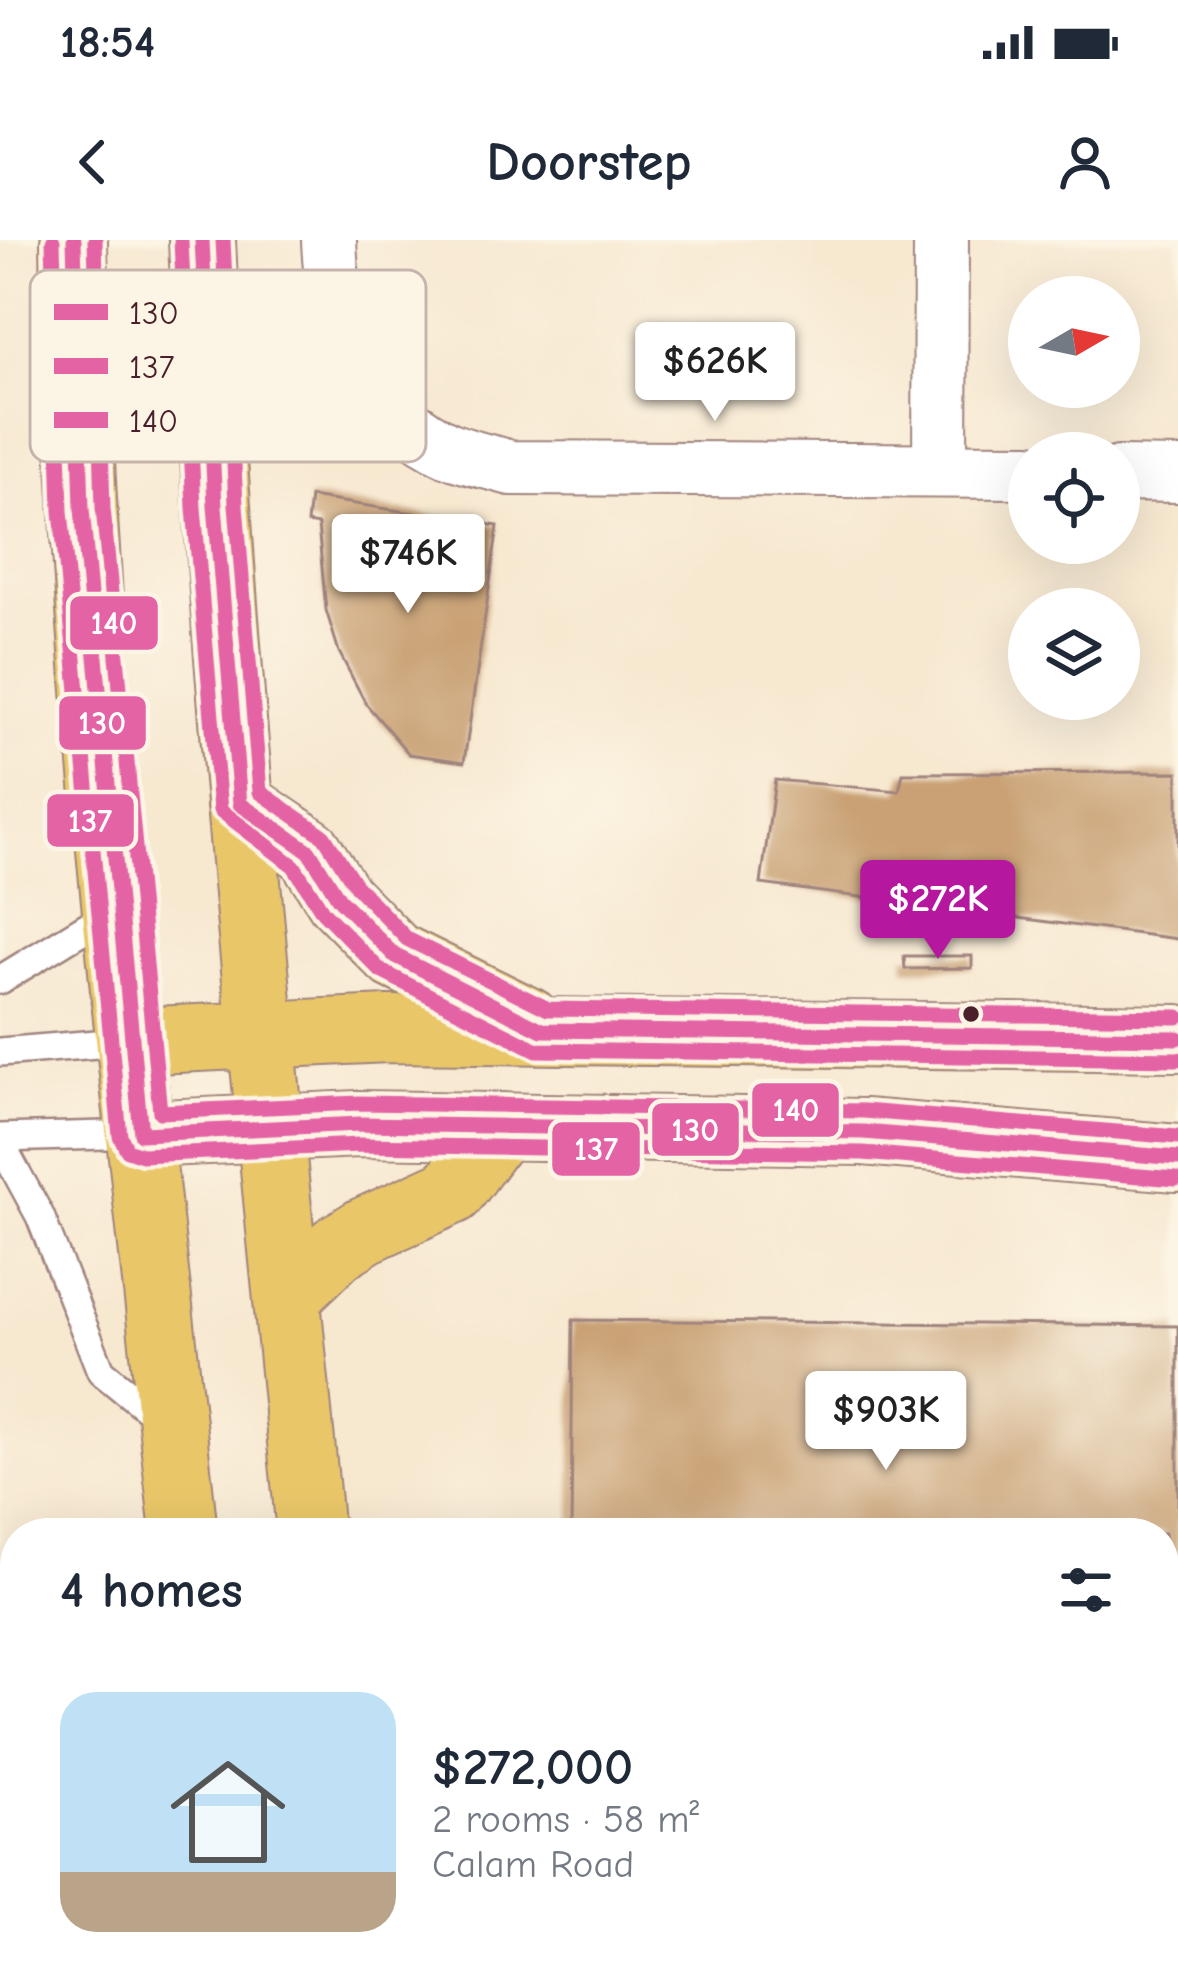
<!DOCTYPE html>
<html lang="en">
<head>
<meta charset="utf-8">
<style>
  :root { --surface:#fff; --page:#f6f6f7; --text:#1f2937; --muted:#747a83; --accent:#b5179e }
  body { margin:0; font-family:"Comic Neue",sans-serif; background:var(--page); color:var(--text); height:100vh; display:flex; flex-direction:column; font-size:45px; white-space:nowrap }
  * { box-sizing:border-box; margin:0 }
  p { font-size:39px; color:var(--muted) }
  .icon { flex:none; width:66px; height:66px; fill:none; stroke:currentColor; stroke-width:2; stroke-linecap:round; stroke-linejoin:round }
  .map { position:relative; flex:1; overflow:hidden }
  .drawer { position:absolute; left:0px; top:1278px; width:1179px; height:471px; display:flex; flex-direction:column; background:var(--surface); border-radius:48px 48px 0 0; box-shadow:0 12px 48px #0002 }
  .drawer>* { flex:none }
  .needle { width:78px; rotate:81deg }
  .buttons { position:absolute; left:1008px; top:36px; display:grid; gap:24px }
  .buttons a { display:grid; place-items:center; width:132px; height:132px; border-radius:50%; background:var(--surface); box-shadow:0 12px 48px #0002; font-size:60px }
  .price { position:absolute; translate:-50% -102px; padding:0 27px; border-radius:12px; background:#fff; color:#222; font-size:39px; line-height:78px; filter:drop-shadow(0 3px 6px #0008) }
  .price::after { content:''; position:absolute; left:50%; top:72px; width:36px; height:27px; margin-left:-18px; background:inherit; clip-path:polygon(0 0,100% 0,50% 100%) }
  .price.current { background:var(--accent); color:#fff }
  ul { padding:0; list-style:none }
  li { display:flex; align-items:center; gap:36px; height:300px; padding:0 60px }
  li span { display:grid; place-items:center; flex:none; width:336px; height:240px; border-radius:36px; color:#555 }
  li>.icon { margin-inline-start:auto }
  span .icon { width:144px; height:144px; fill:#fffc; stroke-width:1 }
  li b { font-size:51px }
  h2 { display:flex; justify-content:space-between; align-items:center; height:144px; padding:0 60px; font-size:51px }
  .status { display:flex; justify-content:space-between; align-items:center; height:84px; padding:0 60px; background:var(--surface); direction:ltr }
  .status svg { height:33px; fill:currentColor }
  header { display:flex; justify-content:space-between; align-items:center; height:156px; padding:0 60px; background:var(--surface); font-size:54px; font-weight:700 }
  .map>svg:first-child { display:block }
  .building { fill:#c9a175 }
  .lines { fill:none; stroke-linecap:round; stroke-linejoin:round }
  .service-casing { stroke:#a0847e; stroke-width:32 }
  .minor-casing { stroke:#a0847e; stroke-width:58 }
  .primary-casing { stroke:#a0847e; stroke-width:70 }
  .service { stroke:#fff; stroke-width:27 }
  .minor { stroke:#fff; stroke-width:54 }
  .primary { stroke:#e9c769; stroke-width:66 }
  .bus-1-casing { stroke:#fcf5e5; stroke-width:24 }
  .bus-2-casing { stroke:#fcf5e5; stroke-width:24 }
  .bus-3-casing { stroke:#fcf5e5; stroke-width:24 }
  .bus-1 { stroke:#e463a4; stroke-width:15 }
  .bus-2 { stroke:#e463a4; stroke-width:15 }
  .bus-3 { stroke:#e463a4; stroke-width:15 }
  .bus-dot { fill:#4a1f2b; stroke:#fcf5e5; stroke-width:4.5 }
  .key { fill:#fcf5e5; stroke:#c7b5ad; stroke-width:3 }
  .key-label { font-size:33px; fill:#4a1f2b }
  .line-badge { stroke:#fcf5e5; stroke-width:4.5 }
  .badge-label { font-size:33px; text-anchor:middle; font-weight:bold; fill:#fff }
</style>
</head>
<body>
<div class="status"><b>18:54</b><svg viewBox="0 0 49 12"><path d="M0 12V9h3v3zM5 12V6h3v6zM10 12V3h3v9zM15 12V0h3v12zM26 1h20v11H26zM47 4h2v5h-2z"/></svg></div>
<header><svg class="icon" aria-label="back" viewBox="0 0 24 24"><path d="M15 5l-7 7 7 7"/></svg>Doorstep<svg class="icon" aria-label="person" viewBox="0 0 24 24"><circle cx="12" cy="8" r="4"/><path d="M4 21q1-7 8-7t8 7"/></svg></header>
<div class="map">
<svg width="1178" height="1747" viewBox="0 0 1178 1747">
  <rect width="100%" height="100%" fill="#fcf5e5"/>
  <filter id="ink" filterUnits="userSpaceOnUse"><feTurbulence type="fractalNoise" baseFrequency=".00833" numOctaves="2"/><feDisplacementMap in="SourceGraphic" scale="24" xChannelSelector="R" yChannelSelector="G"/><feConvolveMatrix kernelMatrix="1 2 1 2 8 2 1 2 1" color-interpolation-filters="sRGB"/></filter>
  <filter id="wash" filterUnits="userSpaceOnUse"><feTurbulence type="fractalNoise" baseFrequency=".004" numOctaves="4" result="noise"/><feDisplacementMap in="SourceGraphic" scale="48" xChannelSelector="R" yChannelSelector="G"/><feGaussianBlur stdDeviation="2.7" result="paint"/><feColorMatrix in="noise" values="0 0 0 0 0 0 0 0 0 0 0 0 0 0 0 0 0 1.4 0 .05"/><feComposite in="paint" operator="in"/></filter>
  <g filter="url(#wash)">
    <rect width="100%" height="100%" fill="#f7e8d0"/>
    <g id="blocks">
      <g class="building">
        <path d="M310,257L498,286L464,522L409,514L366,464L339,412L326,370L318,285L307,283Z"/>
        <path d="M1178,532V699L761,644L775,540L899,551L903,533Z"/>
        <path d="M904,716H972V728L905,729Z"/>
        <path d="M573,1080L1178,1086V1747H567V1734H1164V1293H571Z"/>
      </g>
    </g>
  </g>
  <g filter="url(#ink)">
    <use href="#blocks" fill-opacity="0" stroke="#a0847e" stroke-width="3"/>
    <g class="lines">
      <g class="service-casing">
        <g id="service">
          <path d="M0,740L114,670"/>
          <path d="M0,812L133,801"/>
          <path d="M0,898L141,894"/>
          <path d="M0,902L40,976L101,1131L164,1182"/>
        </g>
      </g>
      <g class="minor-casing">
        <g id="minor">
          <path d="M329,0C332,85 359,162 439,205C460,217 488,221 511,228L1029,231"/>
          <path d="M940,229L941,0"/>
          <path d="M1119,234L1178,235"/>
        </g>
      </g>
      <g class="primary-casing">
        <g id="primary">
          <path d="M74,0C79,432 138,864 184,1293"/>
          <path d="M202,0C221,432 268,863 310,1293"/>
          <path d="M240,564L309,611L339,659L394,715L528,781"/>
          <path d="M133,801L388,789L1178,798"/>
          <path d="M141,894L359,884L864,892L1178,918"/>
          <path d="M287,1056L337,1008L364,991L452,951L500,886"/>
          <path d="M221,1734L222,1747"/>
          <path d="M336,1734L337,1747"/>
        </g>
      </g>
      <use href="#service" class="service"/>
      <use href="#minor" class="minor"/>
      <use href="#primary" class="primary"/>
      <g class="bus-1-casing">
        <g id="bus-1">
          <path d="M74,0L82,269L141,894L359,884L864,892L1178,918"/>
          <path d="M202,0L215,266L240,564L309,611L339,659L394,715L542,790L1178,798"/>
        </g>
      </g>
      <g class="bus-2-casing">
        <g id="bus-2">
          <path d="M53,1L61,271L120,896L127,910L142,915L359,905L863,913L1176,939"/>
          <path d="M181,1L194,268L220,570L294,626L323,672L381,731L537,810L1178,819"/>
        </g>
      </g>
      <g class="bus-3-casing">
        <g id="bus-3">
          <path d="M95,0L103,268L160,872L359,863L864,871L1178,897"/>
          <path d="M223,0L236,265L260,552L324,596L356,646L407,699L548,769L1178,777"/>
        </g>
      </g>
      <use href="#bus-1" class="bus-1"/>
      <use href="#bus-2" class="bus-2"/>
      <use href="#bus-3" class="bus-3"/>
    </g>
  </g>
  <circle class="bus-dot" cx="971" cy="774" r="10"/>
  <rect x="30" y="30" width="396" height="192" rx="18" class="key"/>
  <rect x="54" y="64" width="54" height="16" fill="#e463a4"/>
  <rect x="54" y="118" width="54" height="16" fill="#e463a4"/>
  <rect x="54" y="172" width="54" height="16" fill="#e463a4"/>
  <g class="key-label">
    <text x="129" y="84">130</text>
    <text x="129" y="138">137</text>
    <text x="129" y="192">140</text>
  </g>
  <g class="line-badge">
    <rect x="68" y="354" width="92" height="58" rx="12" fill="#e463a4"/>
    <rect x="57" y="454" width="91" height="58" rx="12" fill="#e463a4"/>
    <rect x="45" y="552" width="91" height="57" rx="12" fill="#e463a4"/>
    <rect x="750" y="841" width="91" height="58" rx="12" fill="#e463a4"/>
    <rect x="650" y="861" width="91" height="57" rx="12" fill="#e463a4"/>
    <rect x="550" y="880" width="92" height="58" rx="12" fill="#e463a4"/>
  </g>
  <g class="badge-label">
    <text x="114" y="394">140</text>
    <text x="102" y="494">130</text>
    <text x="90" y="592">137</text>
    <text x="796" y="881">140</text>
    <text x="695" y="901">130</text>
    <text x="596" y="920">137</text>
  </g>
</svg>
<div class="buttons">
<a><svg class="needle" viewBox="-14 -14 28 28"><path d="M0-13l5 13h-10z" fill="#e53935"/><path d="M0 13l5-13h-10z" fill="#747a83"/></svg></a>
<a><svg class="icon" aria-label="locate" viewBox="0 0 24 24"><circle cx="12" cy="12" r="6"/><path d="M12 2v4M12 18v4M2 12h4M18 12h4"/></svg></a>
<a><svg class="icon" aria-label="layers" viewBox="0 0 24 24"><path d="M12 4l9 5-9 5-9-5zM3 14l9 5 9-5"/></svg></a>
</div>
<b class="price" style="left:715px;top:184px">$626K</b>
<b class="price" style="left:408px;top:376px">$746K</b>
<b class="price current" style="left:938px;top:722px">$272K</b>
<b class="price" style="left:886px;top:1233px">$903K</b>
<section class="drawer">
<h2>4 homes<svg class="icon" aria-label="filters" viewBox="0 0 24 24"><path d="M4 7h16M4 17h16"/><circle cx="9" cy="7" r="2"/><circle cx="15" cy="17" r="2"/></svg></h2>
<ul>
<li><span style="background:linear-gradient(#bfe0f5 75%,#b9a48a 0)"><svg class="icon" aria-label="home" viewBox="0 0 24 24"><path d="M3 11l9-7 9 7M6 9v11h12V9"/></svg></span><div><b>$272,000</b><p>2 rooms · 58 m²</p><p>Calam Road</p></div></li>
</ul>
</section>
</div>
</body>
</html>
